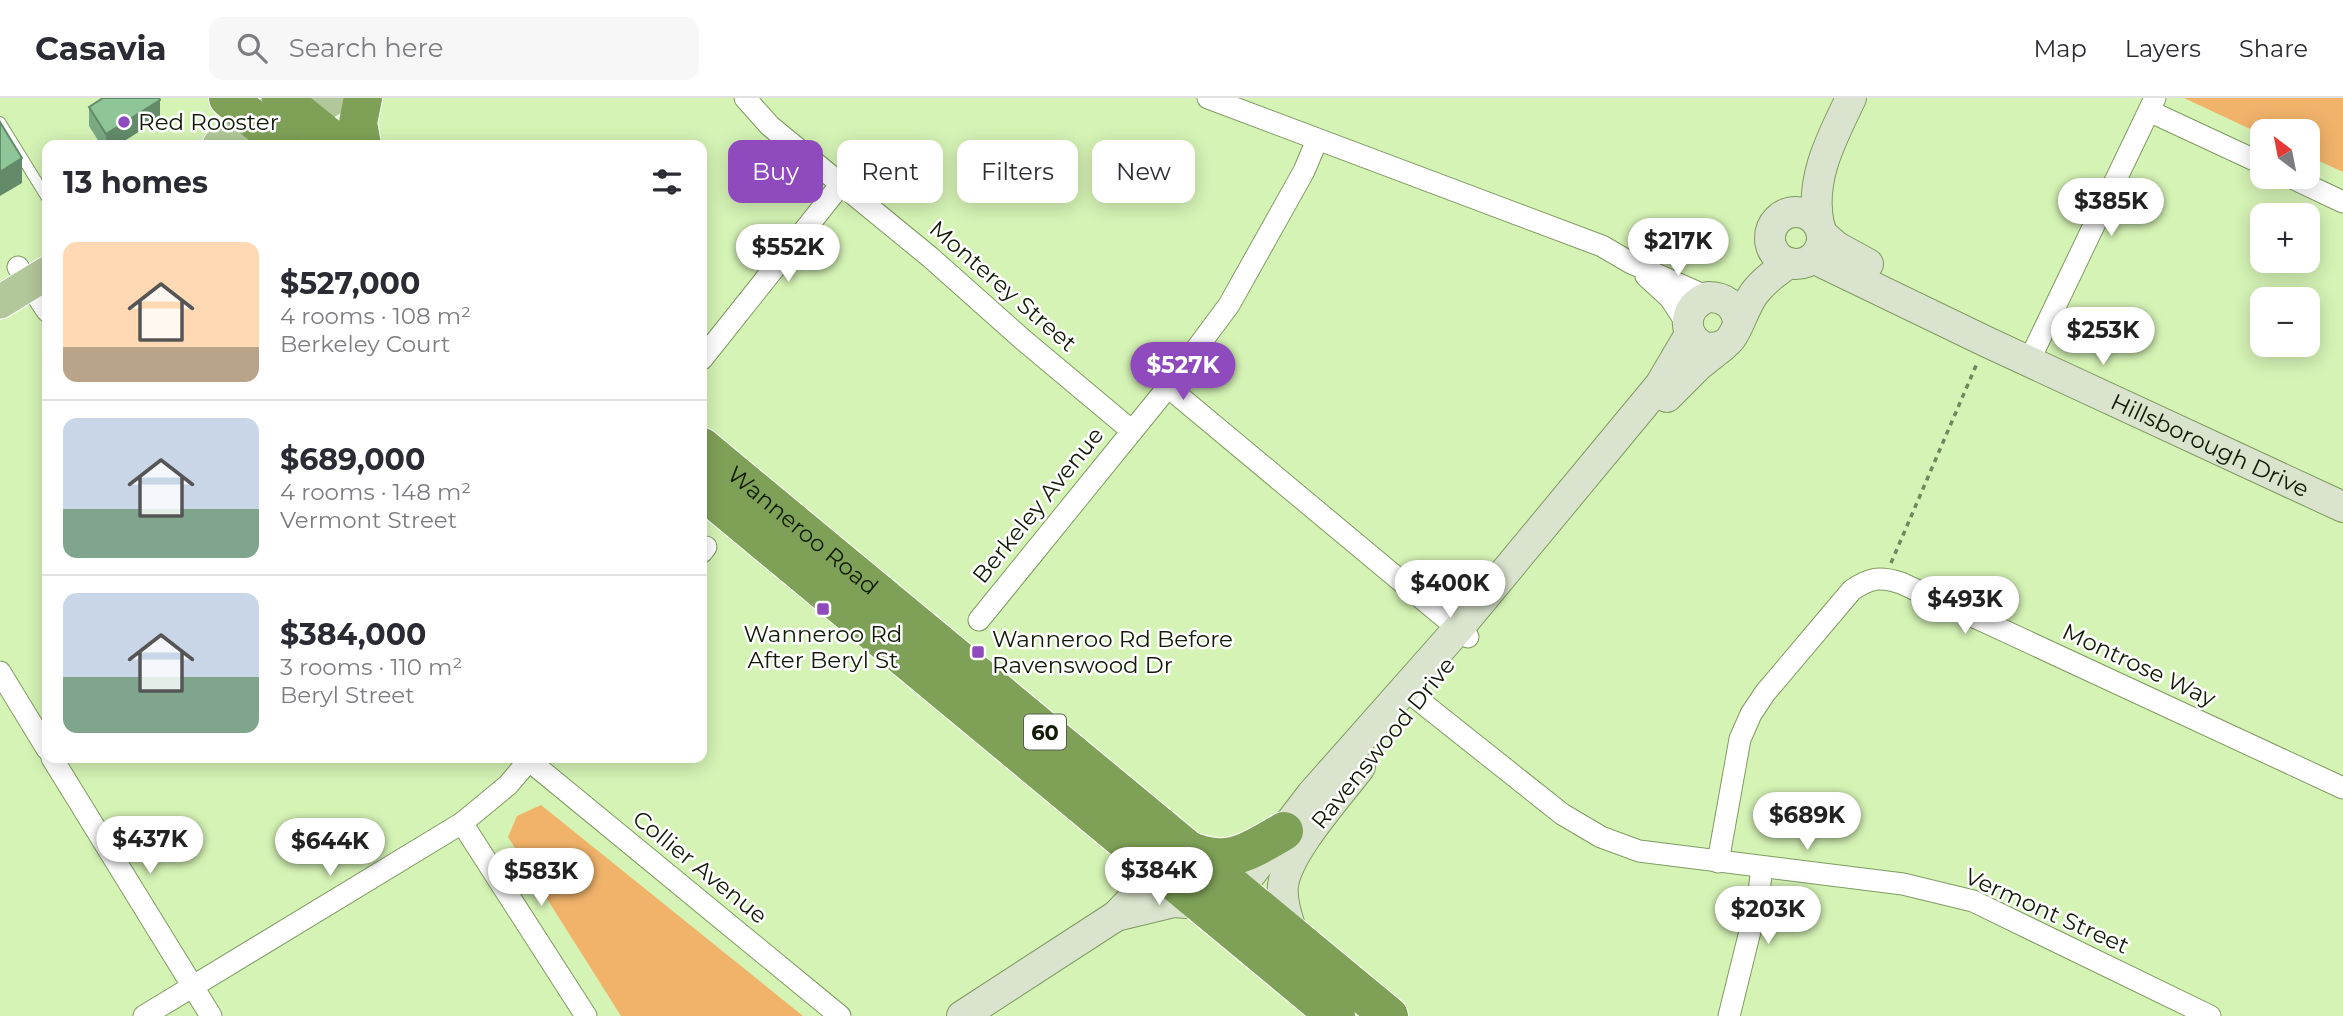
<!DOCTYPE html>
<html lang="en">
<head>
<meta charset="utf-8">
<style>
  :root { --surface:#fff; --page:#f7f7f7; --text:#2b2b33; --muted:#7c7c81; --line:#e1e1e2; --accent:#8f4abe }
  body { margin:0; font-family:Montserrat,sans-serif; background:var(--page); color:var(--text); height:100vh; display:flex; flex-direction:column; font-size:26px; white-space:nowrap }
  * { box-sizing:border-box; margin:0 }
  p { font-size:23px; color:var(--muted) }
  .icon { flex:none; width:38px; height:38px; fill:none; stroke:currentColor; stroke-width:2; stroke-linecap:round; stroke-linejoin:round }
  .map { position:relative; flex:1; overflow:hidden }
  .drawer { position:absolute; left:42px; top:42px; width:665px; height:623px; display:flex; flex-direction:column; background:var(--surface); border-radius:14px; box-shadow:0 4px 18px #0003 }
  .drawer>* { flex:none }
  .hud { position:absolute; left:728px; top:42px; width:665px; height:63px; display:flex; gap:14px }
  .needle { width:46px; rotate:328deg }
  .controls { position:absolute; left:2250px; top:21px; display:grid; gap:14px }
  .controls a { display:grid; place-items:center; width:70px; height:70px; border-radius:14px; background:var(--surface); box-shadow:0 4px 18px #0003; font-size:35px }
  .price { position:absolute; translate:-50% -60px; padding:0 16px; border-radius:24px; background:#fff; color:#222; font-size:23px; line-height:46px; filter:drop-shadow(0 2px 4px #0008) }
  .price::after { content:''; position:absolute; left:50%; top:42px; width:21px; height:16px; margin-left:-10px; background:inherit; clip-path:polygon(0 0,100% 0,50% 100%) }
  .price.on { background:var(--accent); color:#fff }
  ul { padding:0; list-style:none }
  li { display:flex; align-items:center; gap:21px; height:175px; padding:0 21px }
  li+li { border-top:2px solid var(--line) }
  li span { display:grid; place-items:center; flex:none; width:196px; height:140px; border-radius:14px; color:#555 }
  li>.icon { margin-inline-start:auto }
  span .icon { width:84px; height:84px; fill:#fffc; stroke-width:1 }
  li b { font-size:30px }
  h2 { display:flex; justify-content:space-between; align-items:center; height:84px; padding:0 21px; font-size:30px }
  .tag { padding:0 24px; border-radius:14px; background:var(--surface); box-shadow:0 4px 18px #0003; font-size:24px; line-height:63px }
  .tag.on { background:var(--accent); color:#fff }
  header { display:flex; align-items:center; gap:42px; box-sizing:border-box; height:98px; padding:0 35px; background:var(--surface); border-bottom:2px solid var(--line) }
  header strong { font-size:33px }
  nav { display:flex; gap:38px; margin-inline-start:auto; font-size:24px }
  .search { width:490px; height:63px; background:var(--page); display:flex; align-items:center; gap:18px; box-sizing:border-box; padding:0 24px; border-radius:14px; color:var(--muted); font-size:26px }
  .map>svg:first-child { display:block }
  .green { fill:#f1b36a }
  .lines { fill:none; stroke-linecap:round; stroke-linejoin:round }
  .lane-casing { stroke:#7f9b61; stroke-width:12 }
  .street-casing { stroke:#7f9b61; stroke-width:23 }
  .secondary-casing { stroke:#7f9b61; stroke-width:32 }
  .primary-casing { stroke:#fff; stroke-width:35 }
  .highway-casing { stroke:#fff; stroke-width:40 }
  .path { stroke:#73875d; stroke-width:3.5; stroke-dasharray:5 5; stroke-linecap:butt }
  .lane { stroke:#fff; stroke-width:10 }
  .street { stroke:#fff; stroke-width:21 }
  .secondary { stroke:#d9e3cd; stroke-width:30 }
  .primary { stroke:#b2c79a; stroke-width:33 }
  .highway { stroke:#7fa157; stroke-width:38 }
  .wall { fill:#7aaa82 }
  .shaded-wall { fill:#638b6a }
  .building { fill:#8ec697; stroke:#638b6a; stroke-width:2 }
  .poi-dot { fill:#8f4abe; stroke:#fff; stroke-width:2.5 }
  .labels { text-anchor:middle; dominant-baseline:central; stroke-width:5; stroke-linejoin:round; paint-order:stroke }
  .shield { fill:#fff; stroke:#585f4f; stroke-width:2 }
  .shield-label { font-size:21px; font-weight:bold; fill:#101a04 }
  .poi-label { font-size:23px; fill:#101a04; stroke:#fff; text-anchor:start }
  .street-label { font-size:23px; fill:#101a04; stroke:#fff }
</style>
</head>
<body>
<header>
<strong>Casavia</strong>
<div class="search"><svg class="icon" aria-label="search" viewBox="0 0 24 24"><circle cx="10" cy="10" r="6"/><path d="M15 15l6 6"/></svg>Search here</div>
<nav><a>Map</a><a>Layers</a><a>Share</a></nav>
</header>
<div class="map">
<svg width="2343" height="918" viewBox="0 0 2343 918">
  <rect width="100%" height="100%" fill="#d5f3b5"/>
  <g class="green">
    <path d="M2184,0H2343V74L2308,58V33H2263V37Z"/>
    <path d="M541,707L803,918H621L508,739L517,718Z"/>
  </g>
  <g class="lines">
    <g class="lane-casing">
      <path id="lane" d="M0,24L47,100"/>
    </g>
    <g class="street-casing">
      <g id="street">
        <path d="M745,0L770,28L930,159L1021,240L1132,333"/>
        <path d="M1208,0L1602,148L1631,165L1708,199"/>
        <path d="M2149,13L2263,66"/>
        <path d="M2290,79L2343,104"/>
        <path d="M18,169L47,213"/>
        <path d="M1646,178L1670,200L1687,226"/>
        <path d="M702,261L842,85"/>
        <path d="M2029,263L2155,0"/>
        <path d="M1168,289L1468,539"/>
        <path d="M702,454L706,449"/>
        <path d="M979,522L1168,289L1229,207L1304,73L1317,42"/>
        <path d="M0,574L47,651"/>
        <path d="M1406,592L1562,716L1601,739L1639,753L1903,786L1973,803L2210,918"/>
        <path d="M52,660L211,918"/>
        <path d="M526,660L840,918"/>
        <path d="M462,725L586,918"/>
        <path d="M1718,764L1740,641L1751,616L1765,595L1852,492C1870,480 1879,478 1901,485L2343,690"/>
        <path d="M144,918L462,725L508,687L531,660"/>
        <path d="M1729,918L1758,801L1762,770"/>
      </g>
    </g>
    <g class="secondary-casing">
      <g id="secondary">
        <circle cx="1796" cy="140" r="26"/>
        <path d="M1819,127C1809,81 1832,40 1851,0"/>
        <path d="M1822,136L1837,149L1868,166"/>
        <path id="s1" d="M1813,160L1987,244L2343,409"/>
        <path d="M1738,223C1735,207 1725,199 1708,199C1670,214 1692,262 1723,247C1737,241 1743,208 1756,193C1765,182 1777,173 1789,165"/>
        <path d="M1667,299L1699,267L1723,248"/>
        <path d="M1242,814L1237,794L1312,696L1458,531L1660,287L1690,236"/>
        <path d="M1116,818L1174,804L1200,806"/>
        <path d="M1294,841C1289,824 1281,805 1283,787C1288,753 1338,698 1360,669"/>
        <path d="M962,918L1116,818L1138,795L1151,764"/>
      </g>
    </g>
    <g class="primary-casing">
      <g id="primary">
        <path d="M283,32L334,0"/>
        <path d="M219,47L276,11"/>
        <path d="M0,204L47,175"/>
      </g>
    </g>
    <g class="highway-casing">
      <g id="highway">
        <path d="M228,0L284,47"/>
        <path d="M281,0L339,47"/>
        <path d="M362,47L358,25L363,0"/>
        <path id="s2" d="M702,349L1389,918"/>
        <path d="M702,392L1336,918"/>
        <path d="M1187,752C1196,755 1206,758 1215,759C1239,762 1265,744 1284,733"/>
      </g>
    </g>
    <path class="path" d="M1891,465L1978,263"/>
    <use href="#lane" class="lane"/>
    <use href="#street" class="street"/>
    <use href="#secondary" class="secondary"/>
    <use href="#primary" class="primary"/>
    <use href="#highway" class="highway"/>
  </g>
  <path class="wall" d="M89,9L160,20L118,47H101L89,28Z"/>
  <g class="shaded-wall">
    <path d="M160,2V20L118,47H106V36Z"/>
    <path d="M22,60V85L0,98V74Z"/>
  </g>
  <g class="building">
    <path d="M103,0H159L160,2L106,36L89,9Z"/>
    <path d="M0,24L22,60L0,74Z"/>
  </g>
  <g class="poi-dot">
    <circle cx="124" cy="24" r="7"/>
    <rect x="816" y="504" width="14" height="14" rx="3.5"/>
    <rect x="971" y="547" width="14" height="14" rx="3.5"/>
  </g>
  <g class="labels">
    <rect class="shield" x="1024" y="616.5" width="42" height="35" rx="5"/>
    <g class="shield-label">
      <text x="1045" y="634">60</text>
    </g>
    <g class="poi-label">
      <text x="138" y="24">Red Rooster</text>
      <text x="823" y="536" text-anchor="middle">Wanneroo Rd<tspan x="823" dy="26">After Beryl St</tspan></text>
      <text x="992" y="541">Wanneroo Rd Before<tspan x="992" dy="26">Ravenswood Dr</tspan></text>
    </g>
    <g class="street-label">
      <text transform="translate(1003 188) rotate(41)">Monterey Street</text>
      <text stroke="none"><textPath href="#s1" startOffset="439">Hillsborough Drive</textPath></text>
      <text transform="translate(1038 407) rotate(-51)">Berkeley Avenue</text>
      <text stroke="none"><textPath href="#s2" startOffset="131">Wanneroo Road</textPath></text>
      <text transform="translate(2139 567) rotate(25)">Montrose Way</text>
      <text transform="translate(1383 645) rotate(-51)">Ravenswood Drive</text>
      <text transform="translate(700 769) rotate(39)">Collier Avenue</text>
      <text transform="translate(2047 813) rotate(24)">Vermont Street</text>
    </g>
  </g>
</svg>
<div class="controls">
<a><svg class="needle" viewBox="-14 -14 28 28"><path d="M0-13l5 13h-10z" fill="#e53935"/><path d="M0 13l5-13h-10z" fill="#7c7c81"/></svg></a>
<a>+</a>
<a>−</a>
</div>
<b class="price" style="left:2111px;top:140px">$385K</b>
<b class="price" style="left:1678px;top:180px">$217K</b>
<b class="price" style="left:788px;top:186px">$552K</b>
<b class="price" style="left:2103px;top:269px">$253K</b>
<b class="price on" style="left:1183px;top:304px">$527K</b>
<b class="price" style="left:1450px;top:522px">$400K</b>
<b class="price" style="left:1965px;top:538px">$493K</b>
<b class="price" style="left:1807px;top:754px">$689K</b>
<b class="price" style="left:150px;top:778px">$437K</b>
<b class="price" style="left:330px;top:780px">$644K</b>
<b class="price" style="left:1159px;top:809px">$384K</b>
<b class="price" style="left:541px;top:810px">$583K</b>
<b class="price" style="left:1768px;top:848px">$203K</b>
<div class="hud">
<a class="tag on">Buy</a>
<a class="tag">Rent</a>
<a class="tag">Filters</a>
<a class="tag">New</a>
</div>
<section class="drawer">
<h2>13 homes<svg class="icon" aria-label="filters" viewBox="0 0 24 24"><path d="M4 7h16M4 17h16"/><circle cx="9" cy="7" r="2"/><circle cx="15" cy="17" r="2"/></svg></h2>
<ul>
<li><span style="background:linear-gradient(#ffd9b3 75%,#b9a48a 0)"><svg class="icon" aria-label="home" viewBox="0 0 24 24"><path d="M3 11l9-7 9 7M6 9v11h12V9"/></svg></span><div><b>$527,000</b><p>4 rooms · 108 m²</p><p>Berkeley Court</p></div></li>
<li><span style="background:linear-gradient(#c9d6e8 65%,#7fa58c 0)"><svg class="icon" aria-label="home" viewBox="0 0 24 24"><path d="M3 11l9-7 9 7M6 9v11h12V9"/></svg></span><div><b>$689,000</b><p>4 rooms · 148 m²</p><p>Vermont Street</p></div></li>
<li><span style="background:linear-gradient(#c9d6e8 60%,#7fa58c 0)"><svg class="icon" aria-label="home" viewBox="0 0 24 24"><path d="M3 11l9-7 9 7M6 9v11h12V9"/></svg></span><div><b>$384,000</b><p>3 rooms · 110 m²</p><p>Beryl Street</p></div></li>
</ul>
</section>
</div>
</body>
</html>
